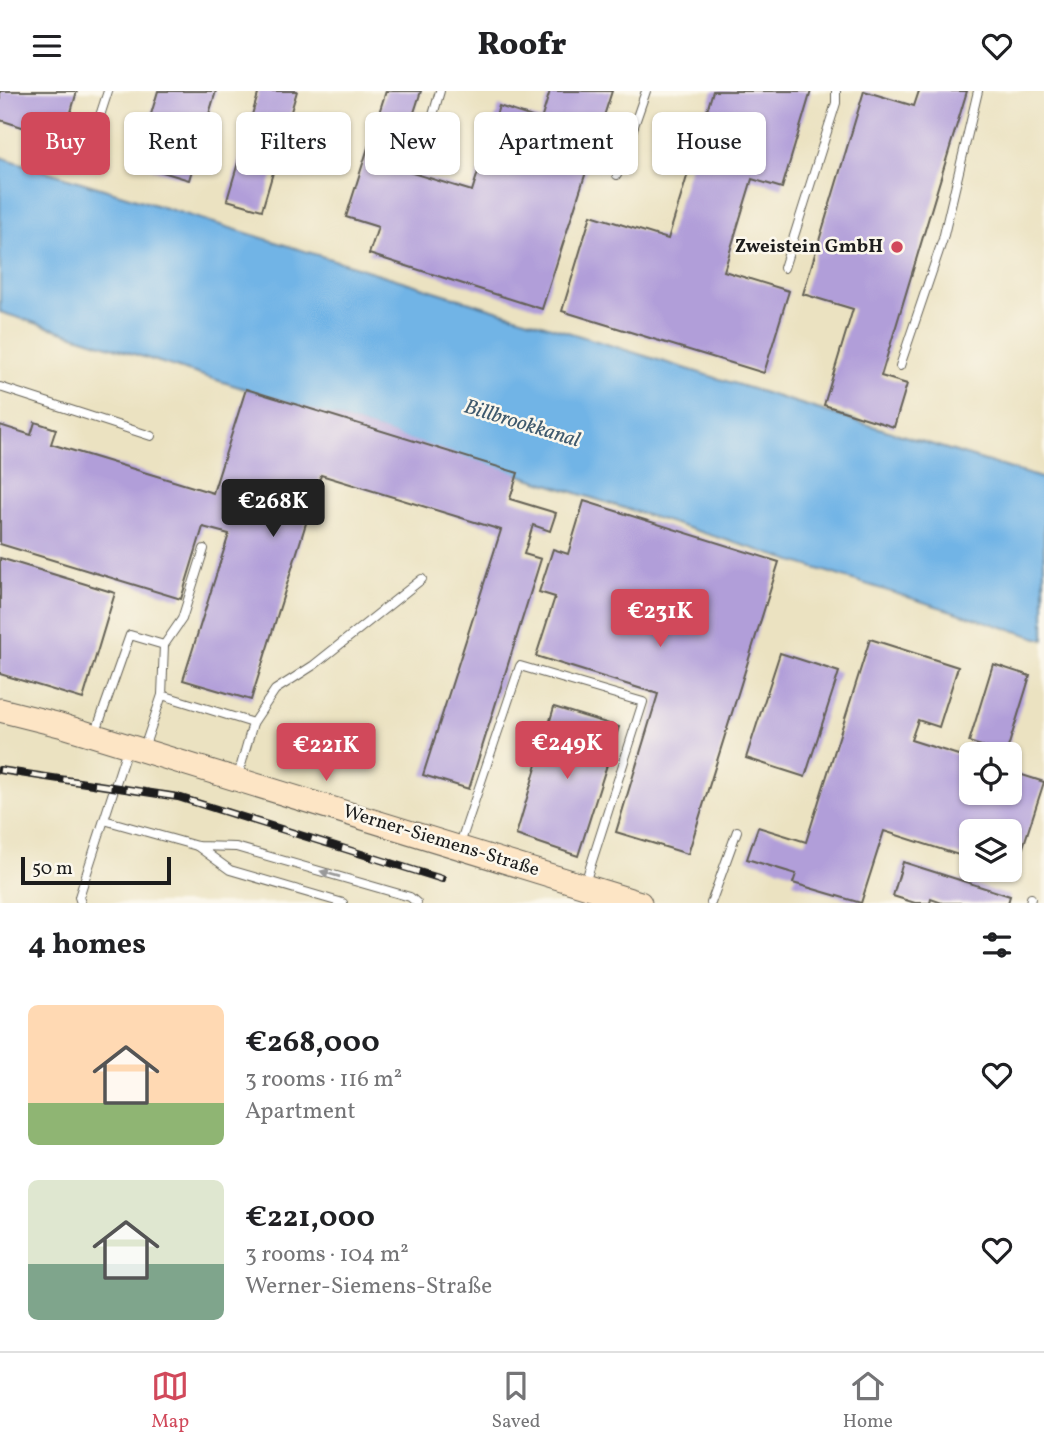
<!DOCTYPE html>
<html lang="en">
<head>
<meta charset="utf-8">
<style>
  :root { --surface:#fff; --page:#f2f2f2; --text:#202124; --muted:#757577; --line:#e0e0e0; --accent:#d1495b }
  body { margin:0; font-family:Vollkorn,serif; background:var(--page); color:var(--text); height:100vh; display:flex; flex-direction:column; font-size:26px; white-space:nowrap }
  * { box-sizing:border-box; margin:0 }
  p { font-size:23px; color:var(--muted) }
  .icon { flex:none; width:38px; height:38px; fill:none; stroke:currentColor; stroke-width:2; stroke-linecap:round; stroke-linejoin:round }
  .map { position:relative; height:812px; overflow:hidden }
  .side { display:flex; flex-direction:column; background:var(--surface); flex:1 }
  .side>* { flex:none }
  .hud { position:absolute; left:21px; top:21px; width:1003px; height:63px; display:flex; gap:14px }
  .tools { position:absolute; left:959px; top:651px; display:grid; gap:14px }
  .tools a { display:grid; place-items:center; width:63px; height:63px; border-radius:10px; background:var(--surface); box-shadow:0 2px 5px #0004; font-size:35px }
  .scale { position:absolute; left:21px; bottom:18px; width:150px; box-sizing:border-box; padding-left:7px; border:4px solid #1c1c1c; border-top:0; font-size:19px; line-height:24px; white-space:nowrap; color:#1c1c1c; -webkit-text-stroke:5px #fbf7ec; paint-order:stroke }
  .price { position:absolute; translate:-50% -60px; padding:0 16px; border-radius:7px; background:var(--accent); color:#fff; font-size:23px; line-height:46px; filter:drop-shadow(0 2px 4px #0008) }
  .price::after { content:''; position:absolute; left:50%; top:42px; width:21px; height:16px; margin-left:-10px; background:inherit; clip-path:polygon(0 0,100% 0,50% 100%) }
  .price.selected { background:#222; color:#fff }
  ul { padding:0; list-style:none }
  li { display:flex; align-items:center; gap:21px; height:175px; padding:0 28px }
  li span { display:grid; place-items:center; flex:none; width:196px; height:140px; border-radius:10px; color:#555 }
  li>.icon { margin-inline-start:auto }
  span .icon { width:84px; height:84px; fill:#fffc; stroke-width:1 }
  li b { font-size:30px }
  h2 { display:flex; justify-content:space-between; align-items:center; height:84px; padding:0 28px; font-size:30px }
  .tag { padding:0 24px; border-radius:10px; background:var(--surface); box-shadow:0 2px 5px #0004; font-size:24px; line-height:63px }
  .tag.selected { background:var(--accent); color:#fff }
  header { display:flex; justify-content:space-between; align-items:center; height:91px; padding:0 28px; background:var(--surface); font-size:32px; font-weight:800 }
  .tab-bar { display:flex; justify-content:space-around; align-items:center; height:98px; border-top:2px solid var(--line); background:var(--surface); font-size:19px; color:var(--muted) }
  .tab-bar a { display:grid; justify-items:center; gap:4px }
  .tab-bar .selected { color:var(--accent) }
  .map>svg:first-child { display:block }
  .water { fill:#71b4e6; stroke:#466881; stroke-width:2 }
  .building { fill:#b19ed9 }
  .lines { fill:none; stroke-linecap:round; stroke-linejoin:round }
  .lane-casing { stroke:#646156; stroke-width:10 }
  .secondary-casing { stroke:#646156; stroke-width:25 }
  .lane { stroke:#fff; stroke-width:8 }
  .secondary { stroke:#fde5c5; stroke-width:23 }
  .rail-casing { stroke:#1c1c1c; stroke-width:8 }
  .rail { stroke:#fbf7ec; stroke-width:5; stroke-dasharray:16; stroke-linecap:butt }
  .oneway { fill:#999 }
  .poi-dot { fill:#d1495b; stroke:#fbf7ec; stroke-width:2.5 }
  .labels { text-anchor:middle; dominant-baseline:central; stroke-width:5; stroke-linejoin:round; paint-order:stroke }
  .poi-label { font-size:19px; font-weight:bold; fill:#1c1c1c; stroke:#fbf7ec; text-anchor:end }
  .street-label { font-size:19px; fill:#1c1c1c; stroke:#fbf7ec }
  .water-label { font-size:21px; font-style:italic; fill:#3e596d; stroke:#fbf7ec }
</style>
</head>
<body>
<header><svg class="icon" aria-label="menu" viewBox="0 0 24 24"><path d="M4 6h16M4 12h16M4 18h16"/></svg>Roofr<svg class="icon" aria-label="heart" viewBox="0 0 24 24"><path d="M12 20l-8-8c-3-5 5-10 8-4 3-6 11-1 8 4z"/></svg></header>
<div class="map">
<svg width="1044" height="812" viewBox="0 0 1044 812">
  <rect width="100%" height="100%" fill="#fbf7ec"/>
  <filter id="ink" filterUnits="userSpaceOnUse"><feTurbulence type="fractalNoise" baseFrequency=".0143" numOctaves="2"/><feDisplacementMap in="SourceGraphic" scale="14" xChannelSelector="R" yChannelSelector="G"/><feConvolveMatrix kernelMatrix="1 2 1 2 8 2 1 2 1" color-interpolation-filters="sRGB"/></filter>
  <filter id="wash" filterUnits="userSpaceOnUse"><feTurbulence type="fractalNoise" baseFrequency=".00686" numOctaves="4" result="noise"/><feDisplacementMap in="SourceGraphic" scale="28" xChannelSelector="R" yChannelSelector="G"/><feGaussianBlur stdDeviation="1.57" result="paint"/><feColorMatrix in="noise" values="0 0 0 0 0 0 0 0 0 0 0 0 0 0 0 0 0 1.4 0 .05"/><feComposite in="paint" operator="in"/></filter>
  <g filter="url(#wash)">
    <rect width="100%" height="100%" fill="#ebe2c1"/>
    <path class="water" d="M0,66L1044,388V549L0,221Z"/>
    <g id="blocks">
      <g class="building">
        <path d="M0,0H77L63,49L0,29Z"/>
        <path d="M158,0H216L189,89L136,73Z"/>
        <path d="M259,0H297L262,119L227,109Z"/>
        <path d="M386,0H421L396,77L472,100L499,15L541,29L550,0H612L542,218L369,163L378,136L346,126Z"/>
        <path d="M713,0H811L782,97L752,88L724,180L789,200L764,282L562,220L591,124L668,148Z"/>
        <path d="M864,0L914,15L919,0H967L881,285L907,293L894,336L824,314L853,218L803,203Z"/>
        <path d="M246,298L518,382L510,408L556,422L550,440L533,434L524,463L541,468L469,698L423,684L501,439L321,384L251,609L183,589L229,443L203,436L181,508L0,453V334L31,344L35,331L56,338L51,353L213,402Z"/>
        <path d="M584,410L779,471L688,763L616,741L658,603L536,565L555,506L539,501L553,458L568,463Z"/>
        <path d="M0,467L115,502L83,608L0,583Z"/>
        <path d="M870,548L958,576L939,636L918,629L911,649L971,668V702H1010V680L1044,691L1015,781L1010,780V740H971V768L884,740L861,812L793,792L796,783L747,768L758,736L806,751Z"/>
        <path d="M780,562L839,581L805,686L746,667Z"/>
        <path d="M993,573L1030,585L1006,663L969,651Z"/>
        <path d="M554,616L619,636L578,765L516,744Z"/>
        <path d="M903,771L1010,805L1008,812H942L931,808L930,812H915L893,805Z"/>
      </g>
    </g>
  </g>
  <g filter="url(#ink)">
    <use href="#blocks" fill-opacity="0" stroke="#646156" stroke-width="2"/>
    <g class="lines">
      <g class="lane-casing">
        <g id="lane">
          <path d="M96,37L108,0"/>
          <path d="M422,62L440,0"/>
          <path d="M617,84L646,0"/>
          <path d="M784,177L836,12V0"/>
          <path d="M900,275L943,148L978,0"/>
          <path d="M0,296L151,345"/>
          <path d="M164,554L182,528L204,458"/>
          <path d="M253,632L275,599L314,574L422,488"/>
          <path d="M95,643L130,544L164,554L162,604"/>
          <path d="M144,657L162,604L253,632L238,685"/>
          <path d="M104,729L197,755L236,756L410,806L417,812"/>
          <path d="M460,753L520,575L643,611L585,792"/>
          <path d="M197,755L230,779L343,812"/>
          <path d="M81,812L79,806L127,658"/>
          <path d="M711,812L737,740"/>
          <path d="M1030,812L1031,807"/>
        </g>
      </g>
      <g class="secondary-casing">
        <path id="secondary" d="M0,619L60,634L640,812"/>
      </g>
      <use href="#lane" class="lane"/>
      <use href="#secondary" class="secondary"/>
      <g class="rail-casing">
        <path id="rail" d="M0,679L178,706L442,788"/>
      </g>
      <use href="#rail" class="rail"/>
    </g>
    <defs><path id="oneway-solid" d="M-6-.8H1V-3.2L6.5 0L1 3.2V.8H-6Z" transform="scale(1.75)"/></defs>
    <use class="oneway" href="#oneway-solid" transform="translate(330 783) rotate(-164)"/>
  </g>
  <circle class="poi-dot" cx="897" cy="156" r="7"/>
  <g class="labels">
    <g class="poi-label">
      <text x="883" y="156">Zweistein GmbH</text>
    </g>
    <g class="street-label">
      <text transform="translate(441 750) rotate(17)">Werner-Siemens-Straße</text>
    </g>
    <g class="water-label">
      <text transform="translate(522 333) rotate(17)">Billbrookkanal</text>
    </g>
  </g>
</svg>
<div class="tools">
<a><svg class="icon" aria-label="locate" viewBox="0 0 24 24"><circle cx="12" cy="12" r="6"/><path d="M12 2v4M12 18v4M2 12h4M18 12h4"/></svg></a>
<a><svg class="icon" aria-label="layers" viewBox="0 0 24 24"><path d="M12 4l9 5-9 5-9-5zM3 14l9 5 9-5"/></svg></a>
</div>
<div class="scale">50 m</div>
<b class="price selected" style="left:273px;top:448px">€268K</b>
<b class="price" style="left:660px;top:558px">€231K</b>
<b class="price" style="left:567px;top:690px">€249K</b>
<b class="price" style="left:326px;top:692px">€221K</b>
<div class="hud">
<a class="tag selected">Buy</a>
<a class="tag">Rent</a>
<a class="tag">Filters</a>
<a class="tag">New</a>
<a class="tag">Apartment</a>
<a class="tag">House</a>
</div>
</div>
<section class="side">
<h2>4 homes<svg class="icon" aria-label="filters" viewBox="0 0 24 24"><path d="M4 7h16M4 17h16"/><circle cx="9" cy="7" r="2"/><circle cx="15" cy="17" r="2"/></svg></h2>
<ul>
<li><span style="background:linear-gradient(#ffd9b3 70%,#8fb573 0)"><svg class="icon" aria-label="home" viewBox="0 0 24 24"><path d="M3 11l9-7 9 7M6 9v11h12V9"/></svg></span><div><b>€268,000</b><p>3 rooms · 116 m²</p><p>Apartment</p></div><svg class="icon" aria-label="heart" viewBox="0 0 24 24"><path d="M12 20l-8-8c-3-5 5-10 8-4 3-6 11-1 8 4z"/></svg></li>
<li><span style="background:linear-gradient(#dfe7d0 60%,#7fa58c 0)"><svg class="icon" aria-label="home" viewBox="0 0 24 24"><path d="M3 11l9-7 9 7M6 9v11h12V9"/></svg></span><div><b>€221,000</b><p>3 rooms · 104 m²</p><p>Werner-Siemens-Straße</p></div><svg class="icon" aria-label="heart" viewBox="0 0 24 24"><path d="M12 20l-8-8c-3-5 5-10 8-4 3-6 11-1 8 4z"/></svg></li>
</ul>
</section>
<nav class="tab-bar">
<a class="selected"><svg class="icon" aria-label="map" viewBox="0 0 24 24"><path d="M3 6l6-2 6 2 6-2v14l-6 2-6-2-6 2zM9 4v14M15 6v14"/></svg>Map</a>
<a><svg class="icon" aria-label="saved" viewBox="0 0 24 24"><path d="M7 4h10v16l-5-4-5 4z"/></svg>Saved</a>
<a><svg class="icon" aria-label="home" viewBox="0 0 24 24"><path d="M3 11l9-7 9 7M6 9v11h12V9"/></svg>Home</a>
</nav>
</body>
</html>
